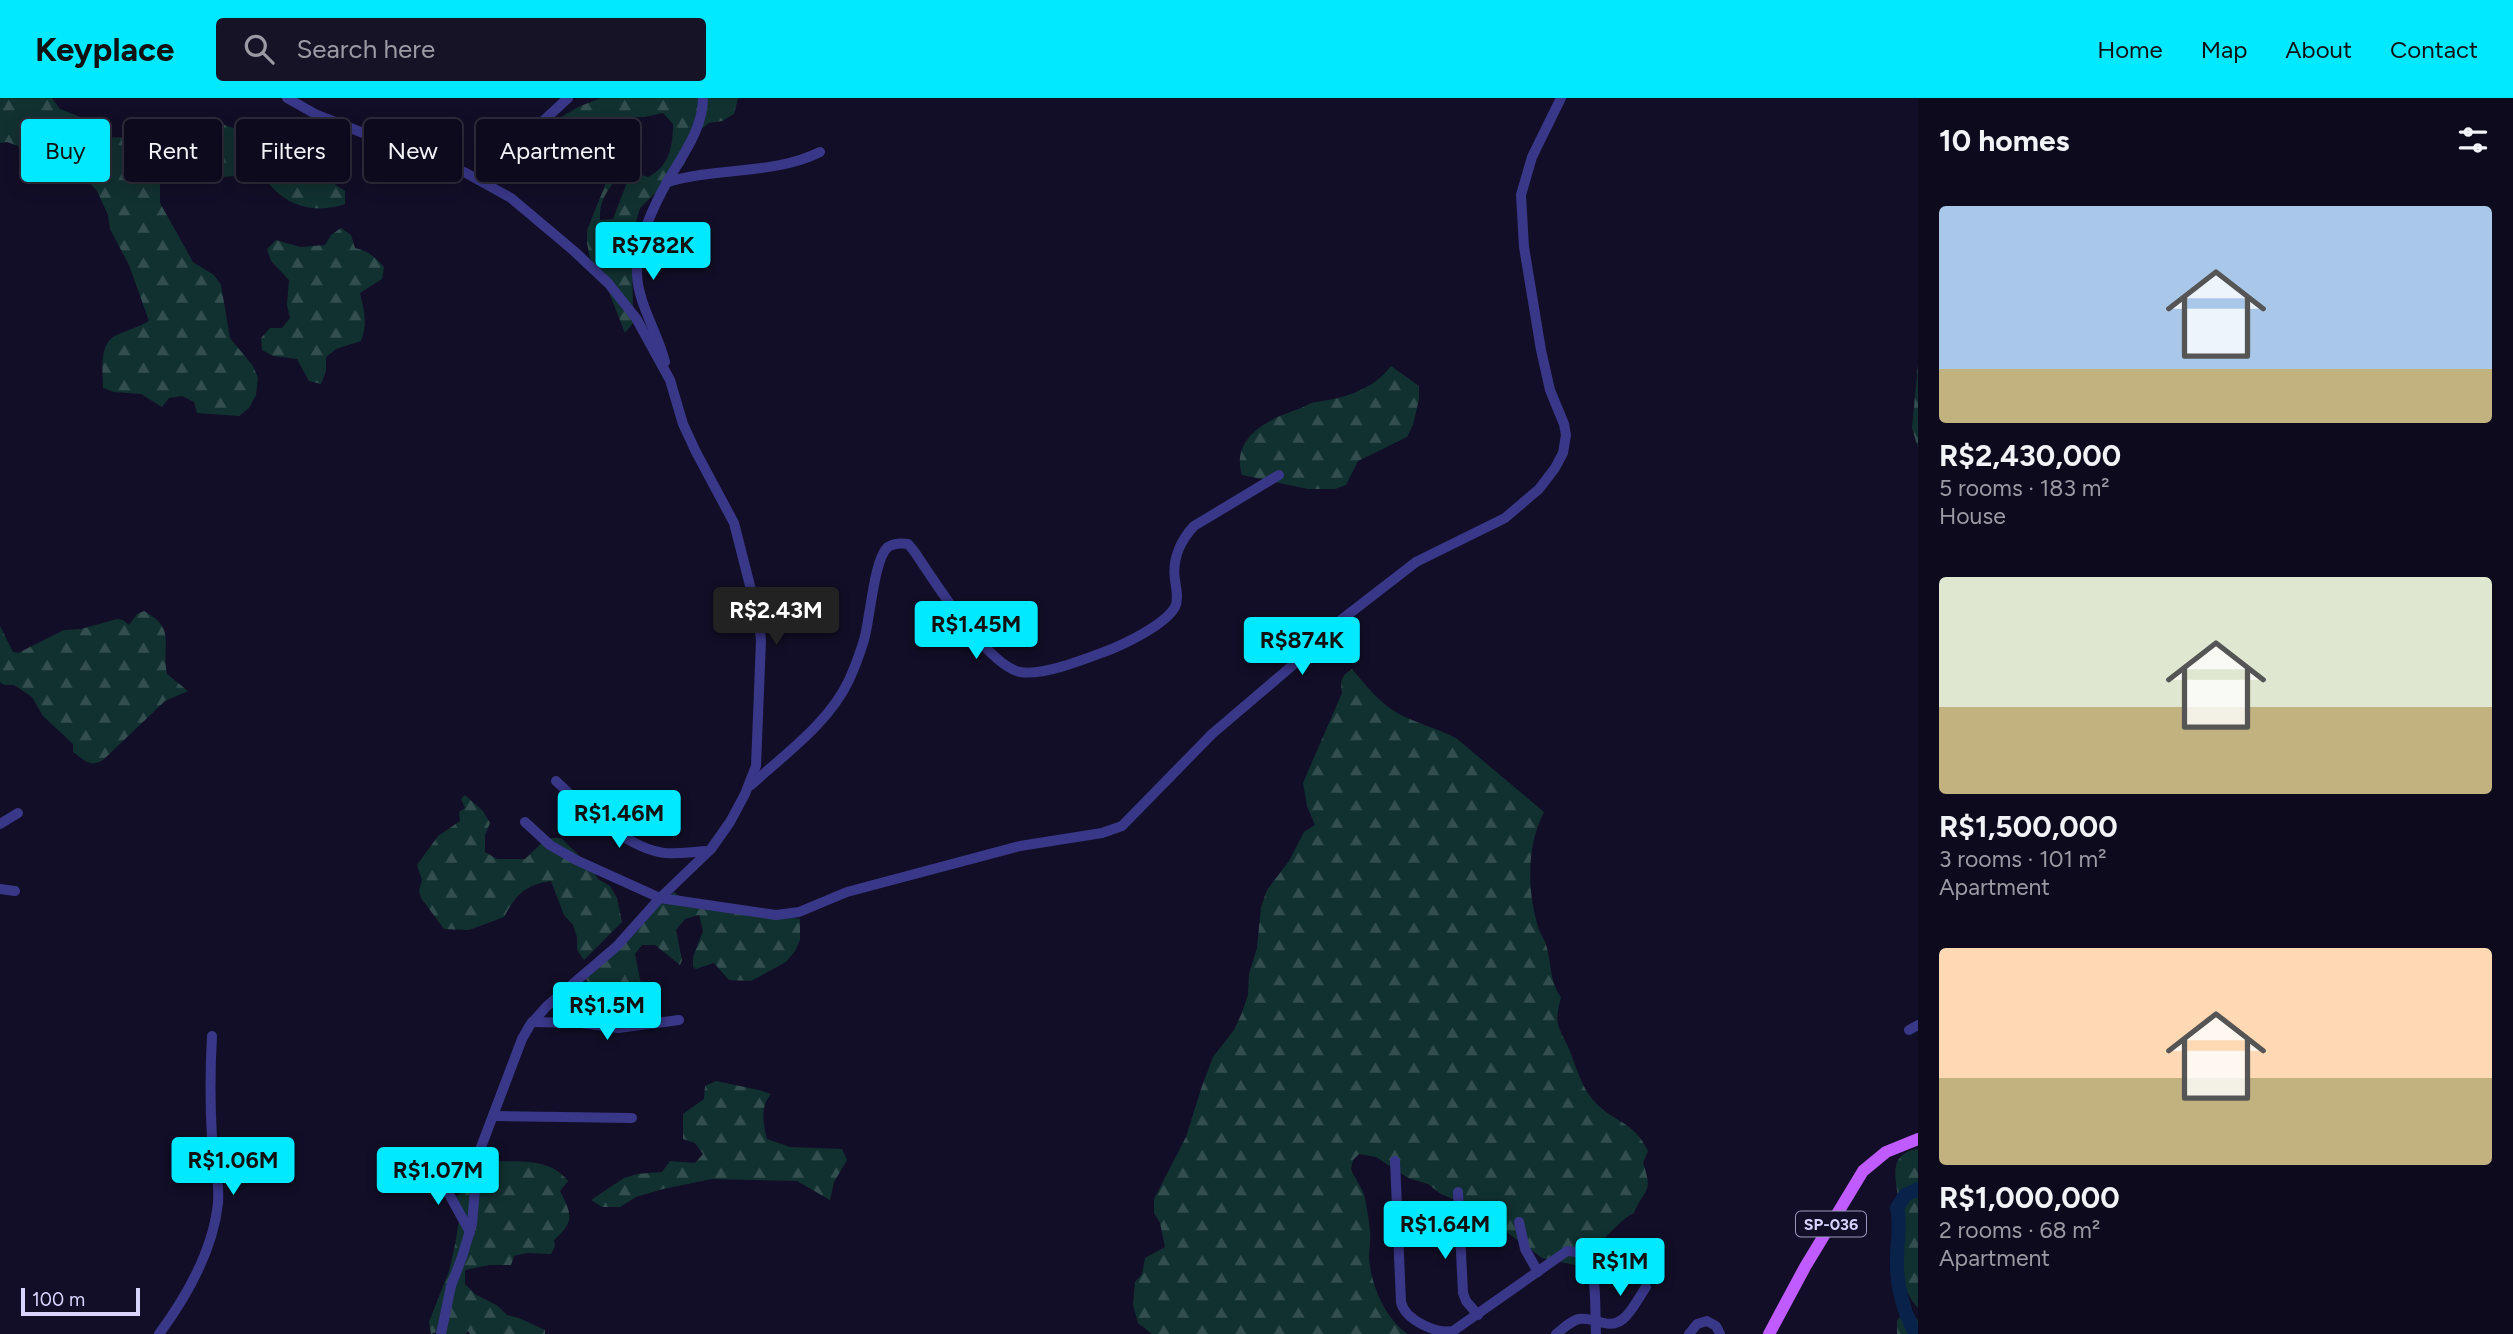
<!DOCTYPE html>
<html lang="en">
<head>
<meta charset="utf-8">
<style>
  :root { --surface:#0e0a1d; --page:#171326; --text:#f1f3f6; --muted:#9b9aa4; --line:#2e2b3b; --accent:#00e9ff }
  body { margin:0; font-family:Figtree,sans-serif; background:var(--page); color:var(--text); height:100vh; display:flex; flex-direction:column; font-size:26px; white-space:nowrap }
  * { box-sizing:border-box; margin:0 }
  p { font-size:23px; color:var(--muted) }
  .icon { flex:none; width:38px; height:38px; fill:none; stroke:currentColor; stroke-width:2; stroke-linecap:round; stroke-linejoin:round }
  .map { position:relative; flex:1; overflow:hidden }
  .sheet { display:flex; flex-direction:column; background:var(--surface); width:595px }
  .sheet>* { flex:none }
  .top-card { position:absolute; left:21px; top:21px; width:665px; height:63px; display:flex; gap:14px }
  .scale { position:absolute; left:21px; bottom:18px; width:119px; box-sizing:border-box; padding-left:7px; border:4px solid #d8d4ff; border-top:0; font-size:19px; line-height:24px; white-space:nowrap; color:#d8d4ff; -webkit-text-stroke:5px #120e27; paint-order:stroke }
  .price { position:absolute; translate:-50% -60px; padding:0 16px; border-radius:7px; background:var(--accent); color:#111; font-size:23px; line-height:46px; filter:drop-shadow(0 2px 4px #0008) }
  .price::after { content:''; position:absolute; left:50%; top:42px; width:21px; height:16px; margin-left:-10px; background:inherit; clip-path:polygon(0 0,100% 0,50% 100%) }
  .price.on { background:#222; color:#fff }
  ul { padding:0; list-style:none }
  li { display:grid; align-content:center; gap:14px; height:371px; padding:0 21px }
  li span { display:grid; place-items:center; height:217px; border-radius:7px; color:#555 }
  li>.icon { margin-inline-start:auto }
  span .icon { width:126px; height:126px; fill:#fffc; stroke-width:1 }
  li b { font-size:30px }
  h2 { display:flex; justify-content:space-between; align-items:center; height:84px; padding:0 21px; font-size:30px }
  .chip { padding:0 24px; border-radius:7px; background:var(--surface); box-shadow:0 4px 18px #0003,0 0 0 2px var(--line); font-size:24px; line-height:63px }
  .chip.on { background:var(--accent); color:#111 }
  header { display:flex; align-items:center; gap:42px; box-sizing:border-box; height:98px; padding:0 35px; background:var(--accent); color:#111 }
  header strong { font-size:33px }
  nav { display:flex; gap:38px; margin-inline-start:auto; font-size:24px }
  .search { width:490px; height:63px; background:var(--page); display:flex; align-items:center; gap:18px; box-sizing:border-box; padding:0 24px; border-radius:7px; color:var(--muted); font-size:26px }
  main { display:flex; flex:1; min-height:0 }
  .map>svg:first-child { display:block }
  .forest { fill:url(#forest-firs) }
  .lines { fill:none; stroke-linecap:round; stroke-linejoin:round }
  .river { stroke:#09224a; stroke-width:14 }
  .minor { stroke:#393788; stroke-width:10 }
  .major { stroke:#bf5bff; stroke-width:12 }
  .labels { text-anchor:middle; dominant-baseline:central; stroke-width:6; stroke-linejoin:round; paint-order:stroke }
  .shield { fill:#120e27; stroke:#9d99be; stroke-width:2 }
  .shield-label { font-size:16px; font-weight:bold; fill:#d8d4ff }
</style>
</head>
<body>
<header>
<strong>Keyplace</strong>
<div class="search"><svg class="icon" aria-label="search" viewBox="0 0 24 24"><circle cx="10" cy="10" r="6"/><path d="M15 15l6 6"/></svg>Search here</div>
<nav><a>Home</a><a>Map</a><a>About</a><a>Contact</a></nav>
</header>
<main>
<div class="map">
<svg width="1918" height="1236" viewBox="0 0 1918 1236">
  <defs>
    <pattern id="forest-firs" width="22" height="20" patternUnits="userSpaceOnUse" patternTransform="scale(1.75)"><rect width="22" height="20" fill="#113130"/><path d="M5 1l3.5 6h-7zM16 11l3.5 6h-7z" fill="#334e4f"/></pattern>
  </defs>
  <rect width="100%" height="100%" fill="#120e27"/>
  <g class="forest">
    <path d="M0,0H52L60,11L98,26L95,40L158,38L173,33L183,25L212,22L272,45L283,53L291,62L313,72L345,93V106C312,117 283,107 264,79C247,76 231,79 214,79C192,78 182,67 160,78V105L193,164L214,177L221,187L230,240L253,268L258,280L256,297L249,310L239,318L197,315L194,304L182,298L169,300L162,309L141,296L114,294L103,290C103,275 99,250 112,240C118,235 140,229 149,223L129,167L110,131L108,117L97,93L88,83C68,83 56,87 35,84L27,73L18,48L7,44L0,45Z"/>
    <path d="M601,0H738L734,16L722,23L709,25L699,33L692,44L684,67L640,110L632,138L633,225L625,235L607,189L590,160L587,145V132L610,75L616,51L629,49L637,59C620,79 598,94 600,122L613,121L631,74L648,79C669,69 673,49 673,26L663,15L645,19L603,20L591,24L549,50L530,69L517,71L510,61V48L531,33L544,29L578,9Z"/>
    <path d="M341,130L351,137L355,150C367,152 376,160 384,169L382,181L360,195C364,213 368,225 361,243L336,251L326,259V273L321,286L309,283L297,261L273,258L262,252L261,240L270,230H282L290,220L287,207L289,182L271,163L267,151L276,142L300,149L325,147L331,137Z"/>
    <path d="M1918,266V350L1912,330Z"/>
    <path d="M1391,268L1419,288V301L1413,327L1407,339L1358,363L1346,387L1335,391H1308L1242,377C1230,338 1271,320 1301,310C1306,308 1311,304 1316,304C1327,302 1337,301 1348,297C1364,292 1381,282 1391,268Z"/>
    <path d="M144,513C177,531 161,545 167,576L188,593L165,603L103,662C90,670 84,662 73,654V646L43,618L32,599L14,587H4L0,584V528L13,554L18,555L64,532L81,531L117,521L123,522L129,527L137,516Z"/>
    <path d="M1352,571C1369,591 1384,611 1410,621C1425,628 1441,632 1456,640L1544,714C1526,749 1527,794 1539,832C1541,837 1545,842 1546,847C1552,865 1549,883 1561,899C1559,908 1556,917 1558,926C1560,935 1566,943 1569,951C1578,973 1582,993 1600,1009C1621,1027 1634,1025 1648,1053L1643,1065C1654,1096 1644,1090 1634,1115C1620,1122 1614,1132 1602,1142L1604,1158L1599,1162V1169L1595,1174L1584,1169L1542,1160L1501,1130L1482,1123L1471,1109L1441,1096L1428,1086L1408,1080L1376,1059L1359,1056L1353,1062L1351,1071C1355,1082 1362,1088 1365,1100C1367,1111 1369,1122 1370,1133C1371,1142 1369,1151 1369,1160C1371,1187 1385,1221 1408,1236H1152L1138,1225L1133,1207L1135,1184L1142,1176L1145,1160L1165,1149L1160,1125L1154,1115V1101L1186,1039L1201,991L1213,959L1234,932L1241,917L1248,897L1249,876L1257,850L1261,809L1267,792L1289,763L1304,734L1315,727L1307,708L1303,685L1342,595C1340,583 1341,578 1352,571Z"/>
    <path d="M465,697L483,713L490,725L485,737V754L497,761H525L547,740H561L591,769L598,781L610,788L617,800L622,824L584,862L577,852V839L573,827L564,817L551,783C524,787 516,797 504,819L469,832L444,831L421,800L419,793L422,782L417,767L438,738L460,723L459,714L465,710L461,701Z"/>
    <path d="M674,794L679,798L800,821V842L795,853L786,864L751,883L729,882L714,865L696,871L693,869V859L703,833L699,817L685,821L676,832L682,862L680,867L655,847H642L635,856L648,921H637L620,897C605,896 588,894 585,876Z"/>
    <path d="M716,983L759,992L771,996C760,1008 763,1026 767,1041L790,1049L842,1051L847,1062L834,1084L830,1102L797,1083L712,1081L663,1091L636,1099L620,1109H602L591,1102L624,1080L637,1076L662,1074L670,1063L695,1065L703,1056L695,1045L683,1041V1016L704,1001L705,988Z"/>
    <path d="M1918,1051V1210C1902,1192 1896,1166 1896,1143C1895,1132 1899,1121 1899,1110C1899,1088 1883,1056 1918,1051Z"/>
    <path d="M496,1063C522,1064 550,1060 568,1083L560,1093C572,1117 575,1123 554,1142L555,1148L551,1156L527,1155L514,1158L511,1167H489L465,1172V1186L475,1196L498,1208L507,1217L519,1220L545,1232V1236H470L468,1233L465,1236H442L439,1233L431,1236L429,1224L449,1173L455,1147L460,1116L453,1101L465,1092L472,1079Z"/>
    <path d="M1902,1216L1913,1218L1918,1222V1236H1897V1223Z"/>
  </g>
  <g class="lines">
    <path class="river" d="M1916,1236C1903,1214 1896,1186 1897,1160C1897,1142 1901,1128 1897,1110L1905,1097L1918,1091"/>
    <g class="minor">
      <path d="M287,0L317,17L466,75L511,100L574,153L608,185L636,220L670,282L683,326L696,354L734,425L758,519L761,542L756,668L745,696L730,724L711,751L660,800L617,848L547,908L530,927L522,941L478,1057L472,1126L462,1159L451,1188L441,1236"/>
      <path d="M479,82L568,0"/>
      <path d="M668,84C717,69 774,77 820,54"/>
      <path d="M665,264C658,235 638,206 637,176C636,145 652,111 667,84C682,58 703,31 703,0"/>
      <path d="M556,683C582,708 624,747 659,754C675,758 693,753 709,753"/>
      <path d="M751,687C785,656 829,625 849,582C855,569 860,555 864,542C870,522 874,460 888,449C894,445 901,445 908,446C915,453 919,461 924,468C942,495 990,568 1020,574C1042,578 1083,562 1104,554C1123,547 1165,527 1175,509C1179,501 1176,490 1175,482C1172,462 1180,443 1194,428L1279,377"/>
      <path d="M525,724L550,747L576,762L660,800L776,817L799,814L847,794L1020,748L1102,735L1122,728L1212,636L1300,561L1341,522L1416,464L1505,420L1539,391L1555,370L1563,355L1566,337L1564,326L1550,292L1541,252L1524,149L1521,97L1532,59L1561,0"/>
      <path d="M0,726L18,715"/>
      <path d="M0,791L15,793"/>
      <path d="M532,924L581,925L618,930L679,922"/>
      <path d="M1909,932L1918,927"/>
      <path d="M493,1018L632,1020"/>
      <path d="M1395,1063L1401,1204C1405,1222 1436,1236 1453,1233L1567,1153C1576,1153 1582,1155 1588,1162C1597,1174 1595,1219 1596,1236"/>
      <path d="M434,1069L470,1134"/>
      <path d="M1458,1094L1463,1195L1466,1203L1478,1217"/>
      <path d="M1519,1124L1525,1151L1538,1174"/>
      <path d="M159,1236C187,1198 213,1153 218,1105C220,1083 214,1062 212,1040C210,1006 210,972 212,938"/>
      <path d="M1556,1236C1563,1231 1570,1223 1579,1221C1595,1218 1608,1233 1623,1221C1632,1214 1639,1199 1646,1189"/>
      <path d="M1689,1236L1697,1226L1707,1223L1716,1228L1720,1236"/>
    </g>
    <path class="major" d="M1769,1236L1805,1169L1863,1073L1886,1054L1918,1041"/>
  </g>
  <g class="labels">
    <rect class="shield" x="1796" y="1113.5" width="70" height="25" rx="5"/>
    <g class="shield-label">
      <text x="1831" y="1126">SP-036</text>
    </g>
  </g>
</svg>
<div class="scale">100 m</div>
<b class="price" style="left:653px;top:184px">R$782K</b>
<b class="price on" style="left:776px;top:549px">R$2.43M</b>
<b class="price" style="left:976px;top:563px">R$1.45M</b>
<b class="price" style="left:1302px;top:579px">R$874K</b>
<b class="price" style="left:619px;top:752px">R$1.46M</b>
<b class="price" style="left:607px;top:944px">R$1.5M</b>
<b class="price" style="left:233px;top:1099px">R$1.06M</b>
<b class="price" style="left:438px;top:1109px">R$1.07M</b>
<b class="price" style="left:1445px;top:1163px">R$1.64M</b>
<b class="price" style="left:1620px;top:1200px">R$1M</b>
<div class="top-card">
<a class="chip on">Buy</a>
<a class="chip">Rent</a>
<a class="chip">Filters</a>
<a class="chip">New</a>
<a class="chip">Apartment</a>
</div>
</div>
<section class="sheet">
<h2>10 homes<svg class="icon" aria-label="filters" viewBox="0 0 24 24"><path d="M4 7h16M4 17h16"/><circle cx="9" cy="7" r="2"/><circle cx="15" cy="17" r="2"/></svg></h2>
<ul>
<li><span style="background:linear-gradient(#a9c7e8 75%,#c2b280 0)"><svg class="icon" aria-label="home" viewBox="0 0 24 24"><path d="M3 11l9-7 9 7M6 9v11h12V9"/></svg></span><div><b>R$2,430,000</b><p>5 rooms · 183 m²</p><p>House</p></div></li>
<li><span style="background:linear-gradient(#dfe7d0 60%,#c2b280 0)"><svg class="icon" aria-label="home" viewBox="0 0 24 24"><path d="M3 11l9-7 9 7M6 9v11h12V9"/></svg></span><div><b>R$1,500,000</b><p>3 rooms · 101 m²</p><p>Apartment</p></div></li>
<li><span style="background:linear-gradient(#ffd9b3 60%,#c2b280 0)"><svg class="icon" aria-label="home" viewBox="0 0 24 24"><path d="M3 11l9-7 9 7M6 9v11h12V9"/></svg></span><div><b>R$1,000,000</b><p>2 rooms · 68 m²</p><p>Apartment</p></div></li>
</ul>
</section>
</main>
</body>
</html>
